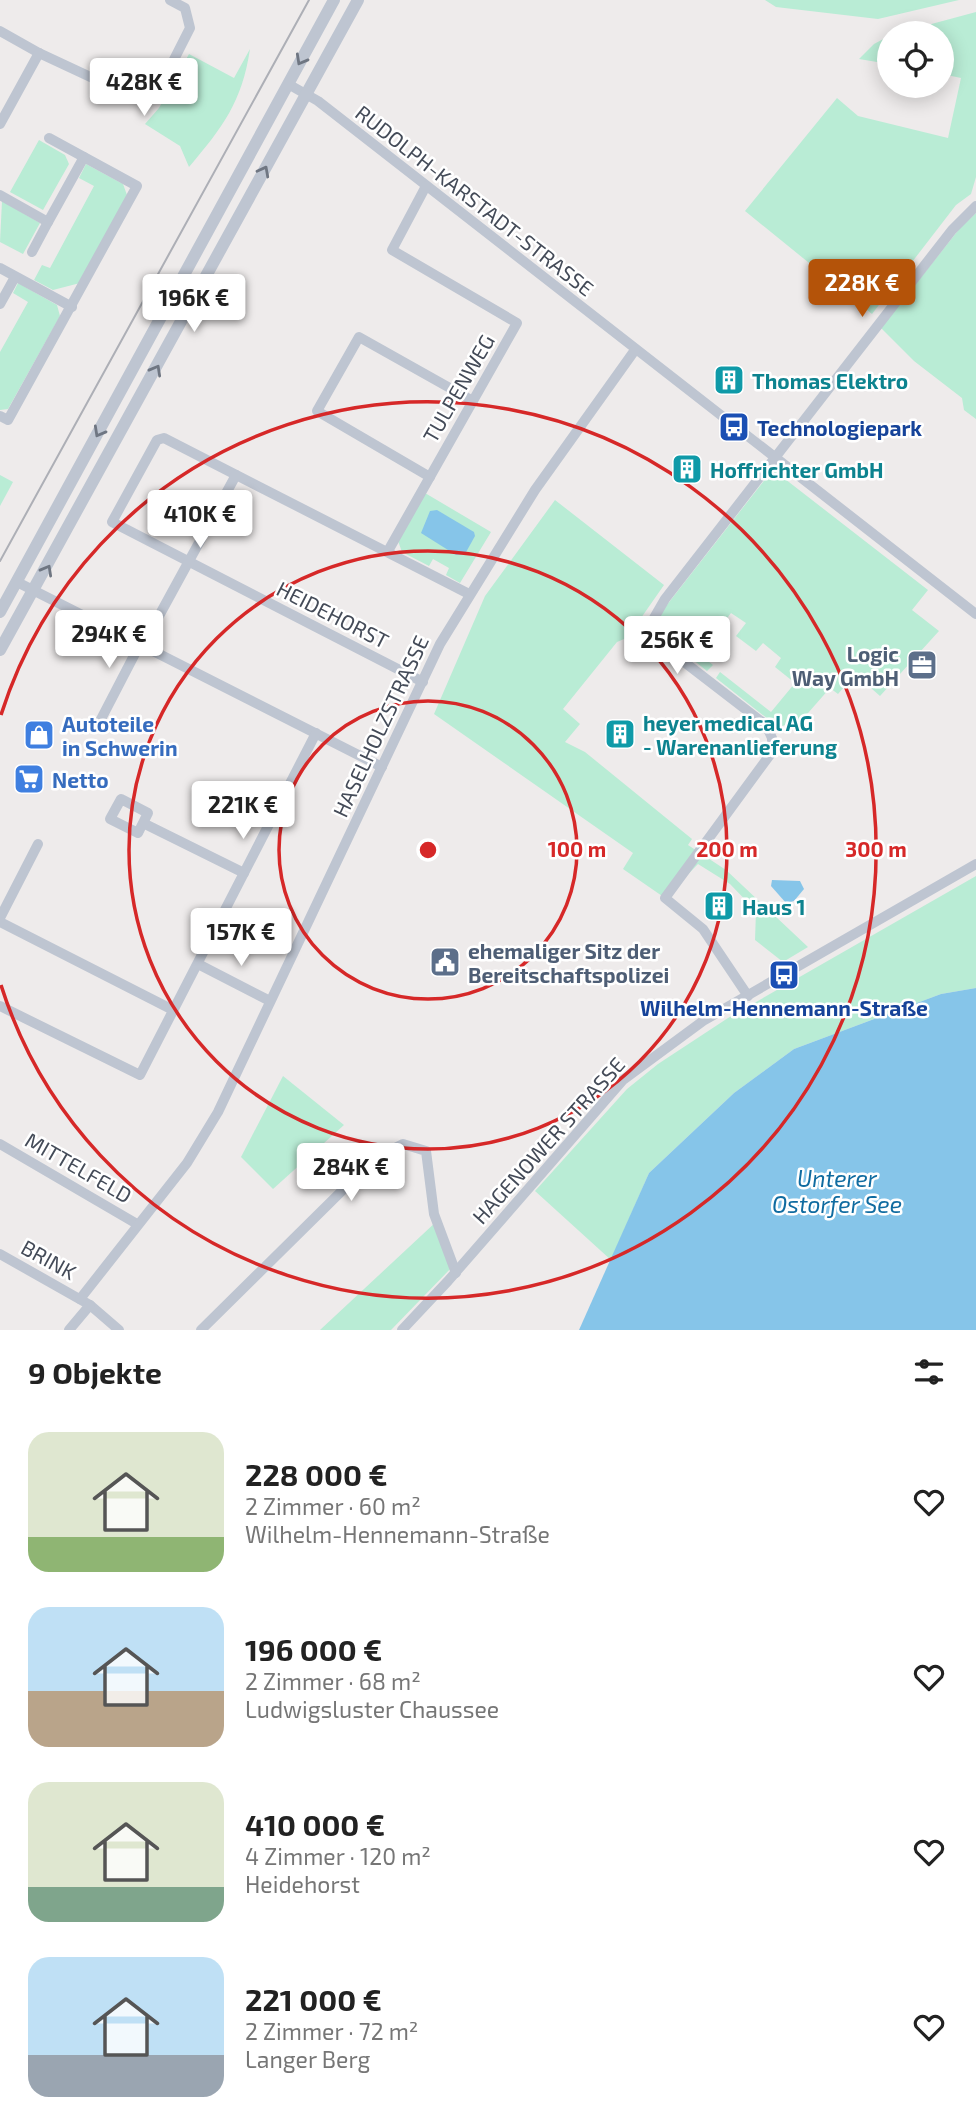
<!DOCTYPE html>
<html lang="de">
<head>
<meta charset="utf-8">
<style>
  :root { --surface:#fff; --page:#f2f2f2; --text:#222; --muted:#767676; --accent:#b45309 }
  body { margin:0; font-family:"Exo 2",sans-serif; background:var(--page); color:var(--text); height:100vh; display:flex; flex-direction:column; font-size:26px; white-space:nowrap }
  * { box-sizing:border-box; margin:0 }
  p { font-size:23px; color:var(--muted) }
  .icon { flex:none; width:38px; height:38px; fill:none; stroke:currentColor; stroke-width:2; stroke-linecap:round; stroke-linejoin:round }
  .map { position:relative; height:1330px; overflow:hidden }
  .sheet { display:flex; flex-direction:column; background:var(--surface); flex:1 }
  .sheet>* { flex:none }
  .tools { position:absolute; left:877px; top:21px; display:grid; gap:14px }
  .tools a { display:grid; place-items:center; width:77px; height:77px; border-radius:50%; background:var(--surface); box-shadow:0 4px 18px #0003; font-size:35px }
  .price { position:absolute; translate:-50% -60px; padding:0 16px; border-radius:7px; background:#fff; color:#222; font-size:23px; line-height:46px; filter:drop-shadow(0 2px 4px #0008) }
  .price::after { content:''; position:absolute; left:50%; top:42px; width:21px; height:16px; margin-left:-10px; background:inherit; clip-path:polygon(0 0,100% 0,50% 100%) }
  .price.on { background:var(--accent); color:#fff }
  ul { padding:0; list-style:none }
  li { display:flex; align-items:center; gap:21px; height:175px; padding:0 28px }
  li span { display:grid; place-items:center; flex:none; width:196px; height:140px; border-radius:21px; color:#555 }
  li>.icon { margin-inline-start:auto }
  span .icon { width:84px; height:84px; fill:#fffc; stroke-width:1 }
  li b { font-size:30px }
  h2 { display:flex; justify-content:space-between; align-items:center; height:84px; padding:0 28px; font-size:30px }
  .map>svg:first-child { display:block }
  .green { fill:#b9ecd5 }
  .water { fill:#86c5e9 }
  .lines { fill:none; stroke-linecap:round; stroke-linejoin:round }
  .minor { stroke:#bec5d1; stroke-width:10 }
  .tertiary { stroke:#bec5d1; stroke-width:12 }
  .tram { stroke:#adafb6; stroke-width:2 }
  .oneway { stroke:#6f7682 }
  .ring { fill:none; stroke:#d62828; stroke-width:3.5 }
  .labels { text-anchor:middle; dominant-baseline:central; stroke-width:5; stroke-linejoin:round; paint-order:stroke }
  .street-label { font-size:21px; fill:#444b58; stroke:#fff }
  .culture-label { font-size:21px; font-weight:bold; fill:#0d838f; stroke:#fff; text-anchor:start }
  .transit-label { font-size:21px; font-weight:bold; fill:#164399; stroke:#fff; text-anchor:start }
  .service-label { font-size:21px; font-weight:bold; fill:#4e5e75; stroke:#fff; text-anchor:end }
  .shop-label { font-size:21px; font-weight:bold; fill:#366cbe; stroke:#fff; text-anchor:start }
  .water-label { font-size:23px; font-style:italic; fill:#0f6ba0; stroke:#fff }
  .centre { fill:#d62828; stroke:#fff; stroke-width:3.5 }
  .ring-label { font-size:21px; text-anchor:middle; font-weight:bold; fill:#d62828; stroke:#fff; stroke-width:5; stroke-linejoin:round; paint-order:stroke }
</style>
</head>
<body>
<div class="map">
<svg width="976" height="1330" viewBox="0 0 976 1330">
  <rect width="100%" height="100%" fill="#eeebeb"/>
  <g class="green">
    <path d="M765,0H959L878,19L776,7Z"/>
    <path d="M976,12V177L971,194L956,205L872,314L745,211L837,98L858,116L948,138L961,78L942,74V33H898Z"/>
    <path d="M889,36V64L859,59L874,44Z"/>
    <path d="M250,49C242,102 223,127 189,167L180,146L145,124L159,108L189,54L234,78Z"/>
    <path d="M39,140L65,155L69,164L43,210L10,192Z"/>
    <path d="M86,164L123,184L127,195L80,283L53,290L34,280L42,265L50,268L94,186L79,178Z"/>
    <path d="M2,201L40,223L23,254L0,242Z"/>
    <path d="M976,213V419L964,410L962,398L914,361L881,328L960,228Z"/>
    <path d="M18,283L57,305L60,316L8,409L0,410V352L28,302L13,293Z"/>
    <path d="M776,472L928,590L912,610L939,631L880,696L855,674L838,694L830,688L801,721L778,727L716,678L720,672L771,712L795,683L775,667L781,658L763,643L756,651L736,636L746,623L731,613L706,645L683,622L672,628L681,640L713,665L707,671L661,634L656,626L659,615L770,473Z"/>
    <path d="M0,475L13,482L0,506Z"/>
    <path d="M425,493L491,532L460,583L446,575L449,568L433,559L429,566L402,552L398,541Z"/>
    <path d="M555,500L664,585L641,618L643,631L617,642L563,709L580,724L565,742L585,752L692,839L688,845L726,870L808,947L783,962L755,940L756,911L730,884L698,864L665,898L623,869L633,853L434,714L485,596Z"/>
    <path d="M976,876V988L941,994L794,1049L734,1093L649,1173L611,1260L535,1191L627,1089L658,1064L728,1018Z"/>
    <path d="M283,1076L344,1125L273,1189L241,1157Z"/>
    <path d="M437,1221L453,1266L391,1330H320Z"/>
  </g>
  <g class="water">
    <path d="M437,510L474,532L475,536L465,554L456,555L421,533L430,511Z"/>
    <path d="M772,880L800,881L804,889L794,901L786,903L771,886Z"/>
    <path d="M976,988V1330H579L649,1173L734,1093L794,1049L941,994Z"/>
  </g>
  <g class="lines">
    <g class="minor">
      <path d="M0,31L39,53L144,102L155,97L190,28L185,8L170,0"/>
      <path d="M288,84L318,101L976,614"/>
      <path d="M0,124L39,53"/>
      <path d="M0,195L48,222L84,157"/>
      <path d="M32,252L48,222"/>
      <path d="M0,268L72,307"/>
      <path d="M0,304L15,277"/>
      <path d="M0,416L8,420L137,186L49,138"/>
      <path d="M430,477L317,411L359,337L473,401"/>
      <path d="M388,551L517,323L392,250L426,186"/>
      <path d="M17,582L382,767"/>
      <path d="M423,682L112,522L157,440L164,438L469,594"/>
      <path d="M98,725L140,644L148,636L236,475"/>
      <path d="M143,823L138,833L110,819L121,799L148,813L143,823L244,873"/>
      <path d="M0,918L38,844"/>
      <path d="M0,922L173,1010"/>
      <path d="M198,964L270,1001"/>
      <path d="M748,996L703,929L665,898L772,752V738L766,725L653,638L654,618L665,599L952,230L976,206"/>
      <path d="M0,1006L140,1075L316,733"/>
      <path d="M0,1144L137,1224"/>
      <path d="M0,1254L90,1305L119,1330"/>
      <path d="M80,1299L187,1163L218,1112L440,644L535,490L635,350"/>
      <path d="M69,1330L90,1305"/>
      <path d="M201,1330L360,1173L378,1157L403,1144L426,1151L434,1214L456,1273"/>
      <path d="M402,1330L448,1281L623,1080L703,1021L976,864"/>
    </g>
    <g class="tertiary">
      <path d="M0,612L334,0"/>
      <path d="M0,650L358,0"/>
    </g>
    <path class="tram" d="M0,561L309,0"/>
  </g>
  <defs><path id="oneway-chevron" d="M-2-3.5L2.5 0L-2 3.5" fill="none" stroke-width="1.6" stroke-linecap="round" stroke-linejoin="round" transform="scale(1.75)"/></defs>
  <g class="oneway">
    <use href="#oneway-chevron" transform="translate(301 60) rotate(119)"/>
    <use href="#oneway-chevron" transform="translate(264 171) rotate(-62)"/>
    <use href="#oneway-chevron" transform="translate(156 370) rotate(-61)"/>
    <use href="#oneway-chevron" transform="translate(99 432) rotate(119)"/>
    <use href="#oneway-chevron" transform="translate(47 570) rotate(-61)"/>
  </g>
  <g class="ring">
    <circle cx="428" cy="850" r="149"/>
    <circle cx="428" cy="850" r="299"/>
    <path d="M1 715A448 448 0 1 1 1 985"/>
  </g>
  <defs>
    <g id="building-square" transform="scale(1.575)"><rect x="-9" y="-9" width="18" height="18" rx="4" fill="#0f9aa8" stroke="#fff"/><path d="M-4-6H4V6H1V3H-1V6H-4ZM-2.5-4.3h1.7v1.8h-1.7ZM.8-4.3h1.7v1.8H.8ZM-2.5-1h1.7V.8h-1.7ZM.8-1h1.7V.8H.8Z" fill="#fff"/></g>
    <g id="bus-square" transform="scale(1.575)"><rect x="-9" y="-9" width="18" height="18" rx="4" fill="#1a4fb4" stroke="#fff"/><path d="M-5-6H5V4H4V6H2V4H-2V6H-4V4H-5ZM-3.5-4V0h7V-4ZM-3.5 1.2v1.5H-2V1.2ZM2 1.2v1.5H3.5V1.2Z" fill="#fff"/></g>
    <g id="office-square" transform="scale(1.575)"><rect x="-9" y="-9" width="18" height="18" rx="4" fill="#5c6f8a" stroke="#fff"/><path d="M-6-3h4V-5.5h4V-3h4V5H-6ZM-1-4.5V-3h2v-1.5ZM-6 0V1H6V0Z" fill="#fff"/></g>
    <g id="shop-square" transform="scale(1.575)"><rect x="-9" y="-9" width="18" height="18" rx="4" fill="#3f7fe0" stroke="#fff"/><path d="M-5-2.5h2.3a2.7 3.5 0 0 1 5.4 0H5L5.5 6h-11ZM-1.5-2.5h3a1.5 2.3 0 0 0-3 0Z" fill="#fff"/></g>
    <g id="supermarket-square" transform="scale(1.575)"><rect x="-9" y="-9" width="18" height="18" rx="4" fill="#3f7fe0" stroke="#fff"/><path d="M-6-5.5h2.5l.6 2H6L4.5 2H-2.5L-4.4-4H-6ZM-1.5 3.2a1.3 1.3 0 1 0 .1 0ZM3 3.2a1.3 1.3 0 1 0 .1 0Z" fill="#fff"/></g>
    <g id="civic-square" transform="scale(1.575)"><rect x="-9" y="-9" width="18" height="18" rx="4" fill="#5c6f8a" stroke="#fff"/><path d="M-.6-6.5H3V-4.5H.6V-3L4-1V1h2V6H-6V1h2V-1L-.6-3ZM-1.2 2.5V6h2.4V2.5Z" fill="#fff"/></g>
  </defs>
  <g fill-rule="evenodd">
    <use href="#building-square" x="729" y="380"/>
    <use href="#bus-square" x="734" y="427"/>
    <use href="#building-square" x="687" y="469"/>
    <use href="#office-square" x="922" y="665"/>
    <use href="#building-square" x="620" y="734"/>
    <use href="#shop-square" x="39" y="735"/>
    <use href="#supermarket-square" x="29" y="779"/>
    <use href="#building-square" x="719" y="906"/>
    <use href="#civic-square" x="445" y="962"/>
    <use href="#bus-square" x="784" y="975"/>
  </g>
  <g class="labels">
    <g class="street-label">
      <text transform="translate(475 200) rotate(38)">RUDOLPH-KARSTADT-STRASSE</text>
      <text transform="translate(458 388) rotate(-60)">TULPENWEG</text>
      <text transform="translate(333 614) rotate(27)">HEIDEHORST</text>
      <text transform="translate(380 726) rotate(-65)">HASELHOLZSTRASSE</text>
      <text transform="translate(548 1140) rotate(-48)">HAGENOWER STRASSE</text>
      <text transform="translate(79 1167) rotate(30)">MITTELFELD</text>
      <text transform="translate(49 1259) rotate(29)">BRINK</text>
    </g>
    <g class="culture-label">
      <text x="752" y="380">Thomas Elektro</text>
      <text x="710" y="469">Hoffrichter GmbH</text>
      <text x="643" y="722">heyer medical AG<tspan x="643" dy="24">- Warenanlieferung</tspan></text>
      <text x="742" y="906">Haus 1</text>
    </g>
    <g class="transit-label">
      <text x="757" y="427">Technologiepark</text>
      <text x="784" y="1007" text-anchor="middle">Wilhelm-Hennemann-Straße</text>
    </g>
    <g class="service-label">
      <text x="899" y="653">Logic<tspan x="899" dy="24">Way GmbH</tspan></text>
      <text x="468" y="950" text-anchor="start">ehemaliger Sitz der<tspan x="468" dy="24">Bereitschaftspolizei</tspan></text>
    </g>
    <g class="shop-label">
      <text x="62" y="723">Autoteile<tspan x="62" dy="24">in Schwerin</tspan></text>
      <text x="52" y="779">Netto</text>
    </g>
    <g class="water-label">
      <text x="837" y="1178">Unterer<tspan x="837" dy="26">Ostorfer See</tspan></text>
    </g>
  </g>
  <circle cx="428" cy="850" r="10" class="centre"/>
  <g class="ring-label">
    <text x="577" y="857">100 m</text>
    <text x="727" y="857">200 m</text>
    <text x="876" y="857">300 m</text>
  </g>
</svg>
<div class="tools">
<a><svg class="icon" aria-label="locate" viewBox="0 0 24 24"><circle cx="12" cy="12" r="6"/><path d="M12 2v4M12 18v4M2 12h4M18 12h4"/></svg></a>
</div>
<b class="price" style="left:144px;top:118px">428K €</b>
<b class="price on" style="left:862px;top:319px">228K €</b>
<b class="price" style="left:194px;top:334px">196K €</b>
<b class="price" style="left:200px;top:550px">410K €</b>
<b class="price" style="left:109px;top:670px">294K €</b>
<b class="price" style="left:677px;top:676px">256K €</b>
<b class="price" style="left:243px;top:841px">221K €</b>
<b class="price" style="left:241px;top:968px">157K €</b>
<b class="price" style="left:351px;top:1203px">284K €</b>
</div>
<section class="sheet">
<h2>9 Objekte<svg class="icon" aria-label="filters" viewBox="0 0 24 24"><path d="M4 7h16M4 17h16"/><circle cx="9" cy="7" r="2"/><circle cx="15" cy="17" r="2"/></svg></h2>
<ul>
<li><span style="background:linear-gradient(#dfe7d0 75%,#8fb573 0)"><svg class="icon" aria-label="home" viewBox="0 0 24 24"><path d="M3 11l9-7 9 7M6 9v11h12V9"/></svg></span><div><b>228 000 €</b><p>2 Zimmer · 60 m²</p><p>Wilhelm-Hennemann-Straße</p></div><svg class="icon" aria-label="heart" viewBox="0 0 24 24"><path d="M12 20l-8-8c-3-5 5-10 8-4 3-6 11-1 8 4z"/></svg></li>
<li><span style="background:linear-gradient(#bfe0f5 60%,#b9a48a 0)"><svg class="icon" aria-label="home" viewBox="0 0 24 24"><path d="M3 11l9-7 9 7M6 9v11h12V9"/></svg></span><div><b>196 000 €</b><p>2 Zimmer · 68 m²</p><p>Ludwigsluster Chaussee</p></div><svg class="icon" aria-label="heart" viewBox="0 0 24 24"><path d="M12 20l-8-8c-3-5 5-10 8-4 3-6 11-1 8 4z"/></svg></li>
<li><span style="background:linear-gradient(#dfe7d0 75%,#7fa58c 0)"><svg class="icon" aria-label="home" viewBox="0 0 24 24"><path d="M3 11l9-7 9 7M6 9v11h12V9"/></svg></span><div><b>410 000 €</b><p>4 Zimmer · 120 m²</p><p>Heidehorst</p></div><svg class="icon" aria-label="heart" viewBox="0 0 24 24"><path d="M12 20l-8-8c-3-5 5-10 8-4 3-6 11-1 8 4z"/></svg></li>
<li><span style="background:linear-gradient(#bfe0f5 70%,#9aa5b1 0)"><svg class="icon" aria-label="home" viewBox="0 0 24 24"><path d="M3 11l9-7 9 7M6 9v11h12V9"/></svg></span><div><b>221 000 €</b><p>2 Zimmer · 72 m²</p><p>Langer Berg</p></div><svg class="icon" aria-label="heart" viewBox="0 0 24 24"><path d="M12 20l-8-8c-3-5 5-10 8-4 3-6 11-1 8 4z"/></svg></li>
</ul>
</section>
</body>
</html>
